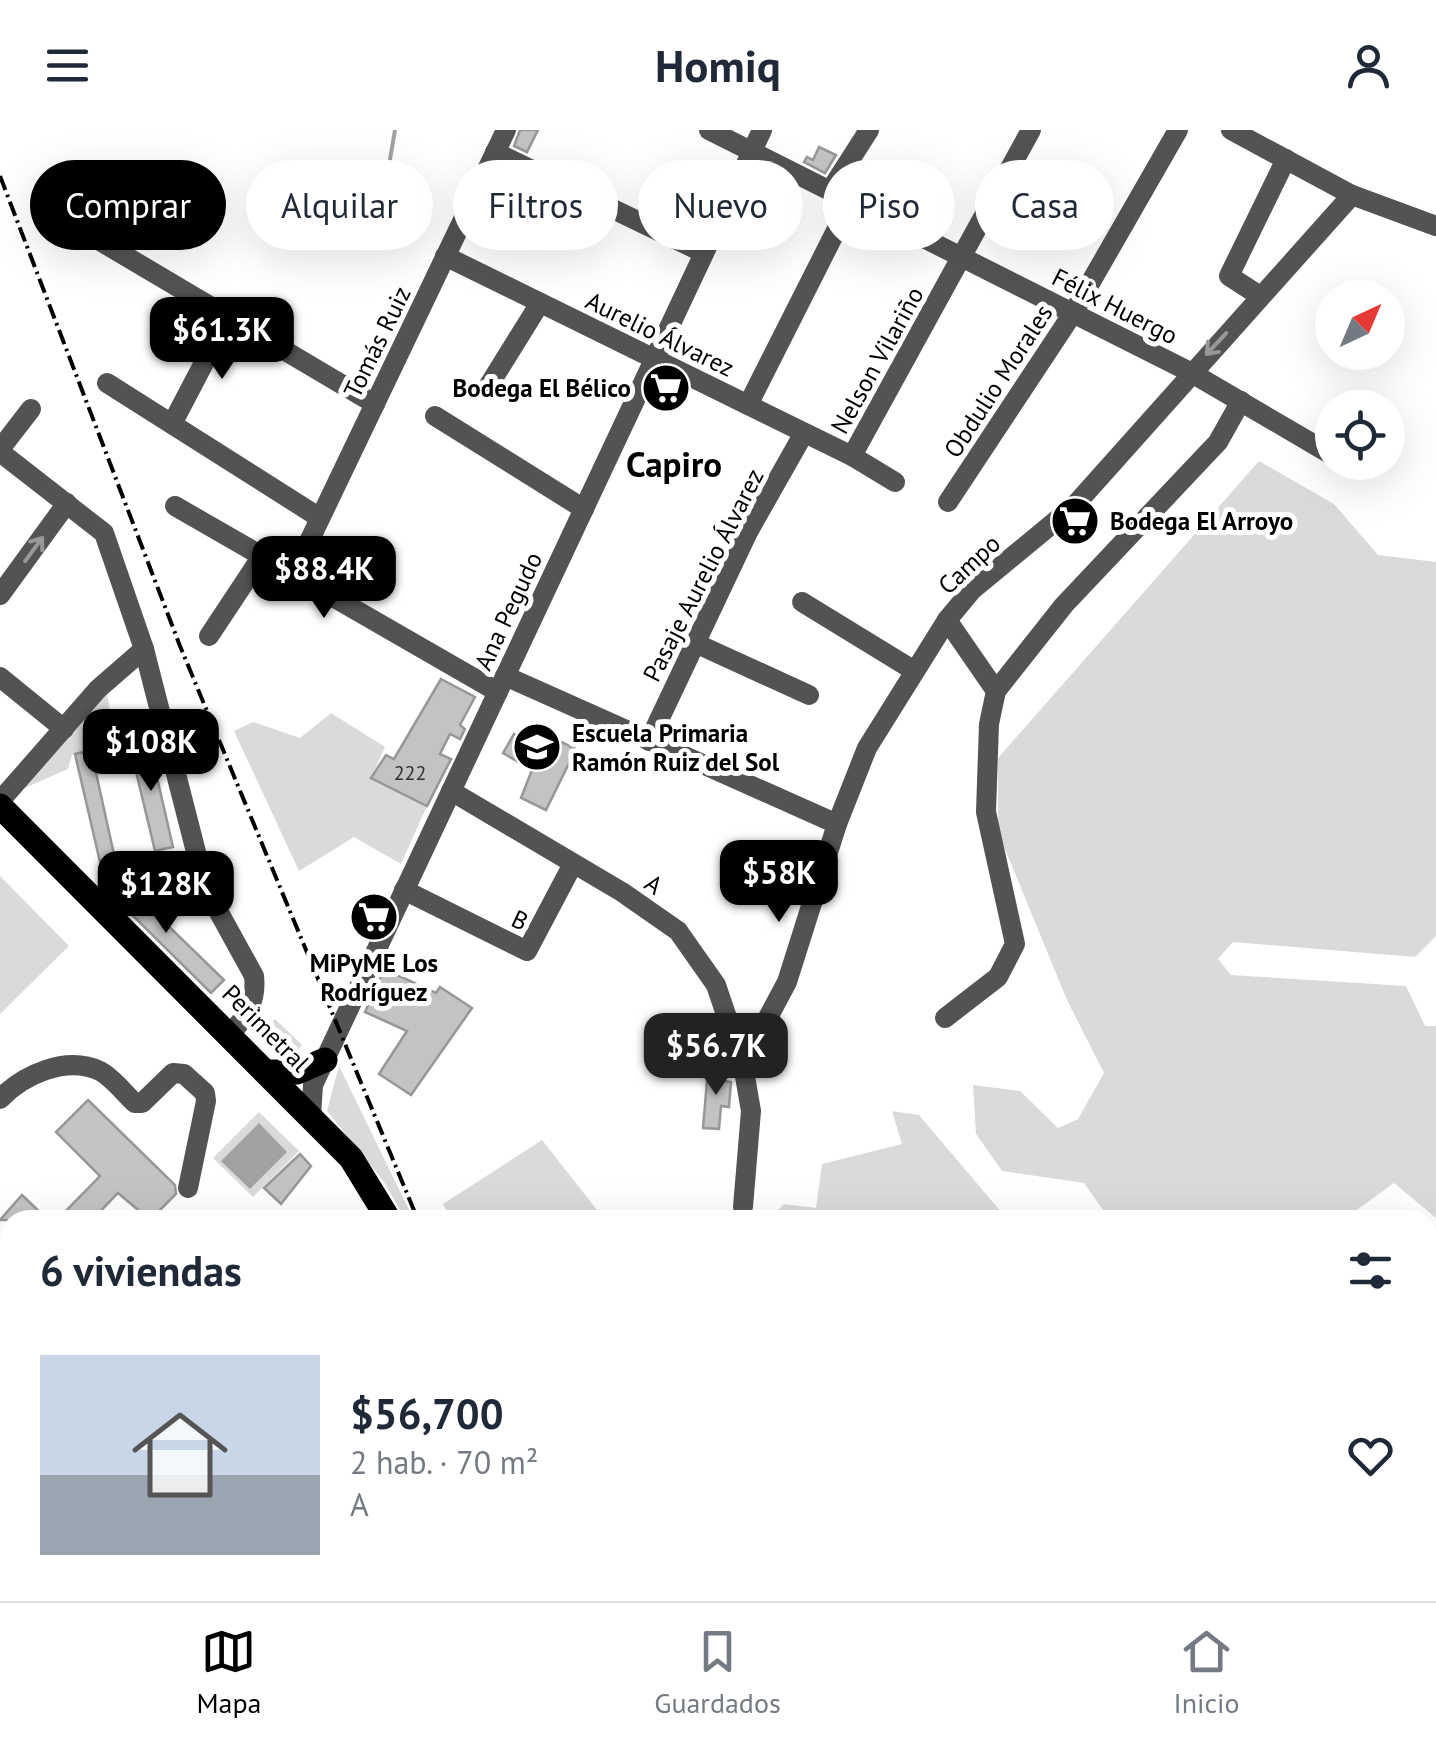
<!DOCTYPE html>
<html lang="es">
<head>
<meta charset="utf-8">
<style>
  :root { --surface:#fff; --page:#f2f2f3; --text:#1f2937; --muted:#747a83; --line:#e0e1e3; --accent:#000 }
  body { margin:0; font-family:"PT Sans",sans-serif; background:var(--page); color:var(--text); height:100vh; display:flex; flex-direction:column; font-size:38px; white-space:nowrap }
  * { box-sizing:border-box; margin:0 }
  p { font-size:32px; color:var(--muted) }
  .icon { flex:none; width:55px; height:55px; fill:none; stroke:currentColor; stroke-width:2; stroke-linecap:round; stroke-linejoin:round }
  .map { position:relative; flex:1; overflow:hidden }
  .panel { position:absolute; left:0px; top:1080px; width:1438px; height:392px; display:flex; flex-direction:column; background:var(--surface); border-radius:30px 30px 0 0; box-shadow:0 10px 40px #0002 }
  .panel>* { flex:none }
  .top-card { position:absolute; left:30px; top:30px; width:1378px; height:90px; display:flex; gap:20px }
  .needle { width:65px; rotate:44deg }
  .controls { position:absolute; left:1315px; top:150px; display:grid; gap:20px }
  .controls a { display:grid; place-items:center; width:90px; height:90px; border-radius:50%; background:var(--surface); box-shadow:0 10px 40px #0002; font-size:50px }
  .price { position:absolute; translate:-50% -85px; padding:0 22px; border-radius:20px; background:var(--accent); color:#fff; font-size:32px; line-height:65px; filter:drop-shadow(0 2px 5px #0008) }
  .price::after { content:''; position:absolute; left:50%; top:60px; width:30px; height:22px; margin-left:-15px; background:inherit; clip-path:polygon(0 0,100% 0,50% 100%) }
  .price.on { background:#222; color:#fff }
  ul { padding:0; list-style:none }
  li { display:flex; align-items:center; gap:30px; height:250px; padding:0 40px }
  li+li { border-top:2px solid var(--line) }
  li span { display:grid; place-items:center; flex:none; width:280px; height:200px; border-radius:0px; color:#555 }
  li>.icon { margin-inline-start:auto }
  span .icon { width:120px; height:120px; fill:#fffc; stroke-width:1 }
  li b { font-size:42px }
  h2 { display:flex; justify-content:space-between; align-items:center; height:120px; padding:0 40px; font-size:42px }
  .tag { padding:0 35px; border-radius:45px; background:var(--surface); box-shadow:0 10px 40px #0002; font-size:35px; line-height:90px }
  .tag.on { background:var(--accent); color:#fff }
  header { display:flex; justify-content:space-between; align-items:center; height:130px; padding:0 40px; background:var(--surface); font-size:45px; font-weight:600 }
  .tab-bar { display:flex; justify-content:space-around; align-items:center; height:140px; border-top:2px solid var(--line); background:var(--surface); font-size:28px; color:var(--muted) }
  .tab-bar a { display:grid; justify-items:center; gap:5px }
  .tab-bar .on { color:var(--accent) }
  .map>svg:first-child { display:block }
  .green { fill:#dadada }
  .water { fill:#a1a1a1 }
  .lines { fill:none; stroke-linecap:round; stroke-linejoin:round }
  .stream { stroke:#a1a1a1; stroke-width:4 }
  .building { fill:#c3c3c3; stroke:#979797; stroke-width:2.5 }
  .minor { stroke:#535353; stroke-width:20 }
  .major { stroke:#000; stroke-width:25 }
  .rail { stroke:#000; stroke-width:4; stroke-dasharray:15 5 2.5 5; stroke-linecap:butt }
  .oneway { stroke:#989898 }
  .labels { text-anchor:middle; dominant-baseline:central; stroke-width:10; stroke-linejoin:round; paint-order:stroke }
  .number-label { font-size:20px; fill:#313131 }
  .street-label { font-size:25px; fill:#000; stroke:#fff }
  .poi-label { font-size:25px; font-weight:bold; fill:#000; stroke:#fff; text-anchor:start }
  .district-label { font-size:35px; font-weight:bold; fill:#000; stroke:#fff }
</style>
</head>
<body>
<header><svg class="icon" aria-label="menu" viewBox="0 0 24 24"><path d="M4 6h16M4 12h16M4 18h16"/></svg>Homiq<svg class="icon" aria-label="person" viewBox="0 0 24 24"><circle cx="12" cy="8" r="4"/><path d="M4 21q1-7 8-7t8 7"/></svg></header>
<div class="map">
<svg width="1436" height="1471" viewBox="0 0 1436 1471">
  <rect width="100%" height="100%" fill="#fff"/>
  <g class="green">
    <path d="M1259,331L1334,374L1378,425L1436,432V806L1415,827L1233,812L1218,829L1231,845L1406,856L1425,896H1436V1088L1394,1053L1343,1090H1110L1084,1053L1002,1041L976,1004L973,955L1020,961L1058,998L1078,989L1104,943L1067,870L998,702V628Z"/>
    <path d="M106,559L117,615L72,625L68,639L18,661Z"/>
    <path d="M331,583L385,617L371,648L427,676L401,734L354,707L299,741L234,601L253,592L300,608Z"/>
    <path d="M0,746L69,816L0,884Z"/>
    <path d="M275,889L302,915L286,931L259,905Z"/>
    <path d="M339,936L414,1090H406L384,1052L327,981Z"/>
    <path d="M892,981L919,985L1008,1090H769L784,1074L816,1078L822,1034L902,1014Z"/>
    <path d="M259,982L299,1021L253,1067L213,1028Z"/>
    <path d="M542,1010L605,1090H452L443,1074Z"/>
    <path d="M0,1274L10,1284V1376L0,1367Z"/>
    <path d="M248,1462H471L479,1471H239Z"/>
    <path d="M681,1463H821L828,1471H688Z"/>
    <path d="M834,1463L1313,1462V1463L1312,1471H841Z"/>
  </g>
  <path class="water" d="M259,993L287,1022L250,1059L221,1031Z"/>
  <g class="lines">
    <path class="stream" d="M385,59L395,0"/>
  </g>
  <g class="building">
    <path d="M520,0H538L527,22L514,16Z"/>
    <path d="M819,17L836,25L825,43L804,32L807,27L813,30Z"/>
    <path d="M661,247L678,257L672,269L655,260Z"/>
    <path d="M441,549L475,567L460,595L465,599L460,609L450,604L440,624L451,629L427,676L371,648L386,625L394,629Z"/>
    <path d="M514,604L542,620L549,606L576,619L546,680L521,668L532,640L503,623Z"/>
    <path d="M148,608L173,717L155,721L129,612Z"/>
    <path d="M91,620L115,729L100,732L75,624Z"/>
    <path d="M119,748L224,850L211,863L107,760Z"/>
    <path d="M384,839L436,863L440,857L472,878L411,965L379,944L407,901L365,882Z"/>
    <path d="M708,939L724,941V951L731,952L729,977L721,976L719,999L703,998Z"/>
    <path d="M88,970L175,1055L176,1064L150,1090L118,1063L92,1090H57L100,1046L56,1002Z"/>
    <path d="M300,1024L311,1036L281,1074L264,1058Z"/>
    <path d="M22,1065L48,1090H0Z"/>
  </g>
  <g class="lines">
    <g class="minor">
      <path d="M709,0L1190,242L1332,325"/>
      <path d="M1231,0L1352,65L1436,96"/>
      <path d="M495,22L704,123"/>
      <path d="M830,61L869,0"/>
      <path d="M68,92L375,274"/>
      <path d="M445,126L852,326L895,352"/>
      <path d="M1260,166L1229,146L1286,29"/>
      <path d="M107,253L320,388"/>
      <path d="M489,255L540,173"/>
      <path d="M748,275L851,71"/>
      <path d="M435,286L584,379"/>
      <path d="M172,294L228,187"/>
      <path d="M0,319L31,279"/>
      <path d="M0,322L104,403L144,519L205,757L254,846C257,872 246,887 229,905"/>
      <path d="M852,326L1031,0"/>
      <path d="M948,372L1073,183L1178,0"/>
      <path d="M175,376L498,562"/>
      <path d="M293,445L506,0"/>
      <path d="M0,465L67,373"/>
      <path d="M802,472L913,540"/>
      <path d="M947,490L996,561"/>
      <path d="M209,506L262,426"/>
      <path d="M695,513L809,565"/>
      <path d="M505,546L837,694"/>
      <path d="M0,547L64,599"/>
      <path d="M649,611L748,402L804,303"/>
      <path d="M451,661L622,762L678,801L716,855L743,935L751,981L743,1077"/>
      <path d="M0,671L98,559L144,519"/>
      <path d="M404,760L527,821L573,734"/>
      <path d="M945,888L998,847L1015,814L986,682L989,594L996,561L1064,475L1218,312L1241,271"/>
      <path d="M738,913L763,897L787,852L837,694L867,618L947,490L972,460L1075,375L1352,65"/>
      <path d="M0,969C23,945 66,925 100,941C112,947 125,964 135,973H142L173,943L184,944L205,963L206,971L188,1058"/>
      <path d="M311,986L313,955L762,0"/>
      <path d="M0,1398L10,1407"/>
      <path d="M63,1462L65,1471"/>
      <path d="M169,1471L183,1462"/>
    </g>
    <g class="major">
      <path d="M0,676L351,1028L389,1090"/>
      <path d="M267,942H297L325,930"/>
      <path d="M587,1462L592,1471"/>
      <path d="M613,1462L620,1471"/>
    </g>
    <g class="rail">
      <path d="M0,46L180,516L418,1090"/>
      <path d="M658,1462L665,1471"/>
    </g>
  </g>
  <defs><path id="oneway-shaft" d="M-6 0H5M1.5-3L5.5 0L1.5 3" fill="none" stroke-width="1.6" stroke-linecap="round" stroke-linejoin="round" transform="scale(2.5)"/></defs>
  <g class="oneway">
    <use href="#oneway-shaft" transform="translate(1216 214) rotate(133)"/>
    <use href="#oneway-shaft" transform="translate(34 419) rotate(-54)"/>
  </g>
  <defs>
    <g id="supermarket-disc" transform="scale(2.5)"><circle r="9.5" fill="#000" stroke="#fff"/><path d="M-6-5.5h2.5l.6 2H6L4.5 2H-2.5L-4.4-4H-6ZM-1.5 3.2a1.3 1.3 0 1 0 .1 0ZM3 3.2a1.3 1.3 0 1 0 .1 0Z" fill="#fff"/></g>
    <g id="school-disc" transform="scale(2.5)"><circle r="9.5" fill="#000" stroke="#fff"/><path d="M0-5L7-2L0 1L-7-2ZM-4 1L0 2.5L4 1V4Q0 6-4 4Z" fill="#fff"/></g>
  </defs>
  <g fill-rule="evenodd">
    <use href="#supermarket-disc" x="666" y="258"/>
    <use href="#supermarket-disc" x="1075" y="391"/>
    <use href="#school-disc" x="537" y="617"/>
    <use href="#supermarket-disc" x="374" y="787"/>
  </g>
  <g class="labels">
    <g class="number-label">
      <text x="410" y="643">222</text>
    </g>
    <g class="street-label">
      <text transform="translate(1115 176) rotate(27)">Félix Huergo</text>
      <text transform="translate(660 204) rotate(26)">Aurelio Álvarez</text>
      <text transform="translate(377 212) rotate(-64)">Tomás Ruiz</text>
      <text transform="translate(877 230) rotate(-61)">Nelson Vilariño</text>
      <text transform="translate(998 251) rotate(-57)">Obdulio Morales</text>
      <text transform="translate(969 434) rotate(-43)">Campo</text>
      <text transform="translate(703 445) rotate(-63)">Pasaje Aurelio Álvarez</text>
      <text transform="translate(508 481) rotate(-65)">Ana Pegudo</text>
      <text transform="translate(654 754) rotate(35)">A</text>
      <text transform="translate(520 790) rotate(25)">B</text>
      <text transform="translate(266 898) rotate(45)">Perimetral</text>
    </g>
    <g class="poi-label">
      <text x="631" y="258" text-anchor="end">Bodega El Bélico</text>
      <text x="1110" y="391">Bodega El Arroyo</text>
      <text x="572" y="603">Escuela Primaria<tspan x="572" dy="29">Ramón Ruiz del Sol</tspan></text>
      <text x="374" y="833" text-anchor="middle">MiPyME Los<tspan x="374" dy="29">Rodríguez</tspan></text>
    </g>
    <g class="district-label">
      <text x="674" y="334">Capiro</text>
    </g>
  </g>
</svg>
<div class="controls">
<a><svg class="needle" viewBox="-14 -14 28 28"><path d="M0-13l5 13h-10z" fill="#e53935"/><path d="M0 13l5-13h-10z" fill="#747a83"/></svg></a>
<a><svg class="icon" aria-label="locate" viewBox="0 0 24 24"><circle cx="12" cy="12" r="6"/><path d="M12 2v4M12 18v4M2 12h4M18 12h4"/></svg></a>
</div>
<b class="price" style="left:222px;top:252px">$61.3K</b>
<b class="price" style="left:324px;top:491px">$88.4K</b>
<b class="price" style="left:151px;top:664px">$108K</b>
<b class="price" style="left:779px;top:795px">$58K</b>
<b class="price" style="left:166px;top:806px">$128K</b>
<b class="price on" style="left:716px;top:968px">$56.7K</b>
<div class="top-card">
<a class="tag on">Comprar</a>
<a class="tag">Alquilar</a>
<a class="tag">Filtros</a>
<a class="tag">Nuevo</a>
<a class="tag">Piso</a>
<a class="tag">Casa</a>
</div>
<section class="panel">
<h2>6 viviendas<svg class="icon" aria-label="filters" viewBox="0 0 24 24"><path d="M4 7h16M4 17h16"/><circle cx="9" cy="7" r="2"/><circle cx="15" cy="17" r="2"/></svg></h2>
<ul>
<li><span style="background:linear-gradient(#c9d6e8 60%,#9aa5b1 0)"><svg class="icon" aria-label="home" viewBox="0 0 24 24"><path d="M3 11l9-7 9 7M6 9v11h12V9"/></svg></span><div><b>$56,700</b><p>2 hab. · 70 m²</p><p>A</p></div><svg class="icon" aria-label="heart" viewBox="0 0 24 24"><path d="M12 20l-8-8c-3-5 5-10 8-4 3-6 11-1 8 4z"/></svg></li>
</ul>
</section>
</div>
<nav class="tab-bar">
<a class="on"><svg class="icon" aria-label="map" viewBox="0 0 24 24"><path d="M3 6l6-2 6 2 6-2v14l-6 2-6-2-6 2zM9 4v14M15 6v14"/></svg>Mapa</a>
<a><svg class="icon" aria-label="saved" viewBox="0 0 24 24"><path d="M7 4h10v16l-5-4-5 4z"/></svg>Guardados</a>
<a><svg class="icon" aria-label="home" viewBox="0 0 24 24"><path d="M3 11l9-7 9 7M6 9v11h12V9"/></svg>Inicio</a>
</nav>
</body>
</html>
